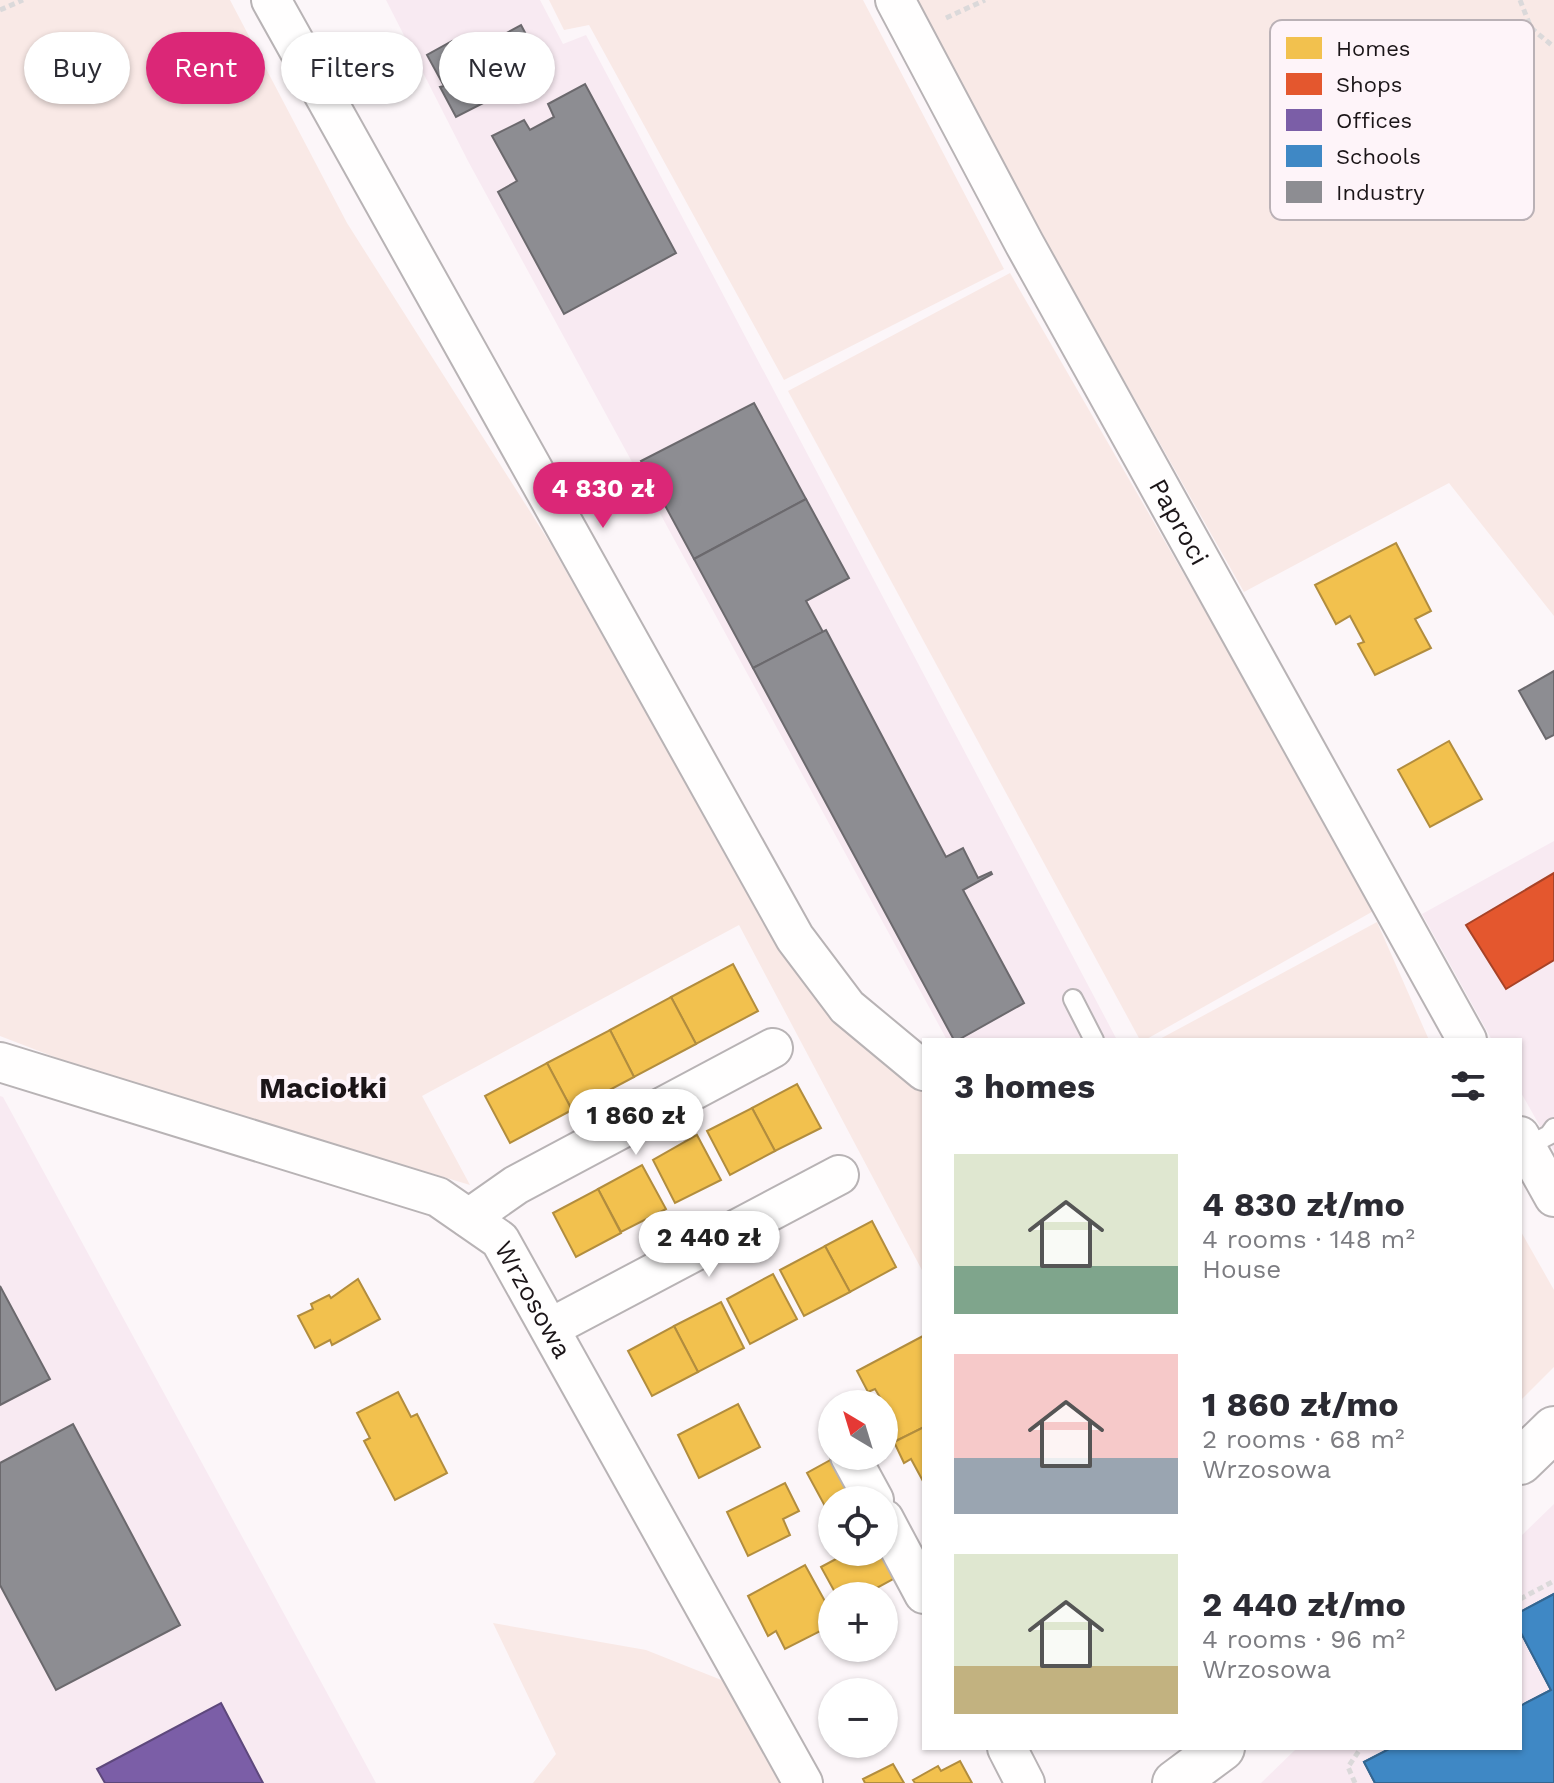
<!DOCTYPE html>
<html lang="en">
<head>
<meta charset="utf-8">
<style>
  :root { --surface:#fff; --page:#f2f2f3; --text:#2b2b33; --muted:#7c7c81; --accent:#db2777 }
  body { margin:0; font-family:"Work Sans",sans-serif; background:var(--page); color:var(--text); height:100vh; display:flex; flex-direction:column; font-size:30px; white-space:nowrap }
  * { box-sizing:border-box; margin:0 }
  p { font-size:26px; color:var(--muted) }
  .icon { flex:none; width:44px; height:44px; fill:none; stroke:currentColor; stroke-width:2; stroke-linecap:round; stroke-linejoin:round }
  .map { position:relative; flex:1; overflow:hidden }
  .panel { position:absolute; left:922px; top:1038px; width:600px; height:712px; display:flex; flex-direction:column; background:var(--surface); border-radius:0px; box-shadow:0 2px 6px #0004 }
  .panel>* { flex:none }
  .guide { position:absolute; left:24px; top:32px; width:760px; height:72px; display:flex; gap:16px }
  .needle { width:52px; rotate:322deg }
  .tools { position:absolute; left:818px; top:1390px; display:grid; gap:16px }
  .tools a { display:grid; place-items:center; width:80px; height:80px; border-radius:50%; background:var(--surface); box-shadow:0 2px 6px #0004; font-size:40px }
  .price { position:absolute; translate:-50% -68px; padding:0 18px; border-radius:28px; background:#fff; color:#222; font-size:26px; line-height:52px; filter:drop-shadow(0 2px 4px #0008) }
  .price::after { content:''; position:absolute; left:50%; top:48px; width:24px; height:18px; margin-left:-12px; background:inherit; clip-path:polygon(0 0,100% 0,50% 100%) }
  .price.current { background:var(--accent); color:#fff }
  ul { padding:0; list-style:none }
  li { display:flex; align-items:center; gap:24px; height:200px; padding:0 32px }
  li span { display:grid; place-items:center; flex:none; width:224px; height:160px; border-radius:0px; color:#555 }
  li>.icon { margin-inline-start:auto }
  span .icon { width:96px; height:96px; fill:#fffc; stroke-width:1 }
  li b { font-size:34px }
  h2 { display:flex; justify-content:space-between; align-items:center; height:96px; padding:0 32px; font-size:34px }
  .chip { padding:0 28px; border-radius:36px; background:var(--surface); box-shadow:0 2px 6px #0004; font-size:28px; line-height:72px }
  .chip.current { background:var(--accent); color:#fff }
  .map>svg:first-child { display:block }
  .built { fill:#f8eaf2 }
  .green { fill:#f9e9e6 }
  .homes { fill:#f2c14e; stroke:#b28d3e; stroke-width:2 }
  .shops { fill:#e4572e; stroke:#a84327; stroke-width:2 }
  .offices { fill:#7b5ea7; stroke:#5e487c; stroke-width:2 }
  .schools { fill:#3f88c5; stroke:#346691; stroke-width:2 }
  .industry { fill:#8d8d92; stroke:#6b696d; stroke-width:2 }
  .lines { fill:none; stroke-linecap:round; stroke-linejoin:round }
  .lane-casing { stroke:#b8b3b5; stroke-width:22 }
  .street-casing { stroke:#b8b3b5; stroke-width:42 }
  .secondary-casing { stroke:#b8b3b5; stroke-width:48 }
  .path { stroke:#dbd9da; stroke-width:5; stroke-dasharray:6 4; stroke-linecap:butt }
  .lane { stroke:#fffefe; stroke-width:18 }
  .street { stroke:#fffefe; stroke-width:38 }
  .secondary { stroke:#fffefe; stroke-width:44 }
  .labels { text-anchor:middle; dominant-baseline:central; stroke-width:8; stroke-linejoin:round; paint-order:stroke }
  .street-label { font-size:26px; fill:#1b1518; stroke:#fef4f9 }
  .quarter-label { font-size:30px; font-weight:bold; fill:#1b1518; stroke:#fef4f9 }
  .key { fill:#fef4f9; stroke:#bab1b6; stroke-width:2 }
  .key-label { font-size:22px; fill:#1b1518 }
</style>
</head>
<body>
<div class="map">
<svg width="1554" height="1783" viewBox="0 0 1554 1783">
  <rect width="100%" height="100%" fill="#fcf6f9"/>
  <g class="built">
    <path d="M386,0H540L563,44L586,35L1117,1040H947L468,161Z"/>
    <path d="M1554,841V1151L1520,1091V1040H1492L1422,914Z"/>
    <path d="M0,1096L3,1097L376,1783H0Z"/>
    <path d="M1554,1504V1783H1261L1297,1748H1520V1537Z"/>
  </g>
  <g class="green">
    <path d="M0,0H230L347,223L550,543L690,791L816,998L924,1080V1274L739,925L422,1096L470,1185L83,1068L0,1036Z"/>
    <path d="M549,0H863L1004,269L784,380L589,25L564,30Z"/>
    <path d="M909,0H1554V616L1449,483L1244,592Z"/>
    <path d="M1010,273L1377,909L1145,1040H1140L788,391Z"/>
    <path d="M1377,922L1429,1040H1158Z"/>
    <path d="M1520,1230L1554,1290V1367L1520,1401Z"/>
    <path d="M493,1623L646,1650L729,1683L781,1783H533L556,1754Z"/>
  </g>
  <g class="homes">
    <path d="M1396,543L1431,611L1415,619L1431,648L1375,675L1358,644L1364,642L1350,616L1336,624L1315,585Z"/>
    <path d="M1449,741L1482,799L1430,827L1398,770Z"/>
    <path d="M733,964L758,1011L696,1044L671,997Z"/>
    <path d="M671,997L696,1044L634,1077L610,1030Z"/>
    <path d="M610,1030L634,1077L572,1110L547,1063Z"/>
    <path d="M547,1063L572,1110L510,1143L485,1096Z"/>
    <path d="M797,1084L821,1128L775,1151L752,1108Z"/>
    <path d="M752,1108L775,1151L730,1175L707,1131Z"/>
    <path d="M697,1135L721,1180L675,1203L653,1160Z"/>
    <path d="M642,1165L666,1209L621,1232L598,1189Z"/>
    <path d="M598,1189L621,1233L576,1257L553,1213Z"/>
    <path d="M872,1221L896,1267L850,1292L825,1246Z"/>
    <path d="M825,1246L850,1292L804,1316L780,1270Z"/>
    <path d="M773,1274L797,1319L750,1344L727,1299Z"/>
    <path d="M358,1279L380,1319L332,1345L330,1340L315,1348L298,1316L313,1309L311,1304L329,1295L331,1298Z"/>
    <path d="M721,1302L744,1348L698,1372L674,1326Z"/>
    <path d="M674,1326L698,1372L652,1396L628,1351Z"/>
    <path d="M923,1336L924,1427L894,1442L884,1423V1421L890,1417L884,1404L875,1389L868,1392L857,1371Z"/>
    <path d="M398,1392L411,1417L417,1414L447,1473L395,1500L364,1441L370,1438L357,1413Z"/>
    <path d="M738,1404L760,1447L699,1478L678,1435Z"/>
    <path d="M924,1427V1483L911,1459L904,1463L894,1442Z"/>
    <path d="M834,1458L857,1500H832V1519L807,1473Z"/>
    <path d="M785,1483L799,1511L783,1519L790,1535L748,1556L727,1512Z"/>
    <path d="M849,1552H884L899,1576L862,1596H837L821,1567Z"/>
    <path d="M805,1565L832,1614V1641L826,1628L785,1649L776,1631L768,1636L748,1596Z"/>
    <path d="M960,1761L972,1783H915L913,1780L938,1766L941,1771Z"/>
    <path d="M893,1764L904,1783H865L863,1779Z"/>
  </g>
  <path class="shops" d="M1554,873V960L1506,989L1466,925Z"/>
  <path class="offices" d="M221,1703L263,1783H105L97,1769Z"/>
  <g class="schools">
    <path d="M1554,1594V1742L1553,1740L1513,1760L1525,1783H1375L1364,1762L1391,1748H1520V1706L1551,1690L1520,1631V1612Z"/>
    <path d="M1554,1594V1783H1375L1364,1762L1391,1748H1520V1706L1551,1690L1520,1631V1612Z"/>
  </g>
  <g class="industry">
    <path d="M521,25L537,55L485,85L493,98L456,117L440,87L444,86L427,55L452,41L461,58Z"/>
    <path d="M585,84L676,253L564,314L498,192L517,181L492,136L524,120L530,130L554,117L548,104Z"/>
    <path d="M754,403L806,499L694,559L641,461Z"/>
    <path d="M806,499L849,578L806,601L823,632L753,668L694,559Z"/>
    <path d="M826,630L946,857L963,848L978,878L991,872L992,874L963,890L1024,1003L958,1040H954L753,668Z"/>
    <path d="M1554,671V735L1546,739L1519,691Z"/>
    <path d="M0,1286L50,1379L0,1405Z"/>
    <path d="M73,1424L180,1625L56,1690L0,1585V1463Z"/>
  </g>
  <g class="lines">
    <g class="lane-casing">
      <g id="lane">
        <path d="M1073,999L1094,1040"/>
        <path d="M1526,1147L1549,1135L1554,1128"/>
      </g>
    </g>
    <g class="street-casing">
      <g id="street">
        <path d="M271,0L795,938L847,1007L924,1071"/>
        <path id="s1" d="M895,0L1024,243L1467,1040"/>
        <path id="s2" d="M0,1062L438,1197L500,1240L803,1783"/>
        <path d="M1520,1136L1554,1197"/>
        <path d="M469,1218L516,1185L773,1048"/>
        <path d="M550,1328L839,1175"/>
        <path d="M850,1456L874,1500"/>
        <path d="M884,1519L924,1594"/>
        <path d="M1007,1748L1025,1783"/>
      </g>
    </g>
    <g class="secondary-casing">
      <g id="secondary">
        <path d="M1520,1462L1554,1429"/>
        <path d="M1175,1783L1222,1748"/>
      </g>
    </g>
    <g class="path">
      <path d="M1520,0L1531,28L1554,47"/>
      <path d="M0,10L23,0"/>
      <path d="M946,18L985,0"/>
      <path d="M1520,1599L1554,1581"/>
      <path d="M1520,1704L1521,1705"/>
      <path d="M1355,1783L1348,1767L1361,1748"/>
    </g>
    <use href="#lane" class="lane"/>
    <use href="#street" class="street"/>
    <use href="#secondary" class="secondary"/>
  </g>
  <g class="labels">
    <g class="street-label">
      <text stroke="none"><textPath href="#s1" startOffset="594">Paproci</textPath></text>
      <text stroke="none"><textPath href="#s2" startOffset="602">Wrzosowa</textPath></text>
    </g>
    <g class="quarter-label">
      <text x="323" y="1087">Maciołki</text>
    </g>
  </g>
  <rect x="1270" y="20" width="264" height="200" rx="12" class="key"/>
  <rect x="1286" y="37" width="36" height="22" fill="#f2c14e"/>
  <rect x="1286" y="73" width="36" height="22" fill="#e4572e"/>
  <rect x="1286" y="109" width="36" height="22" fill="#7b5ea7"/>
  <rect x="1286" y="145" width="36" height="22" fill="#3f88c5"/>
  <rect x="1286" y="181" width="36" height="22" fill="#8d8d92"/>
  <g class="key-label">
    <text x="1336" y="56">Homes</text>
    <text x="1336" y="92">Shops</text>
    <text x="1336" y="128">Offices</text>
    <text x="1336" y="164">Schools</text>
    <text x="1336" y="200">Industry</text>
  </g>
</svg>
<div class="tools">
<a><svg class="needle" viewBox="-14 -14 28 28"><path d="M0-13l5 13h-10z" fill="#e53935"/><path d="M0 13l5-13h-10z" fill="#7c7c81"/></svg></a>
<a><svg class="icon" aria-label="locate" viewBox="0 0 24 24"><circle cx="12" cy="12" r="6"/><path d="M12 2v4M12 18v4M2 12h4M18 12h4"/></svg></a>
<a>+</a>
<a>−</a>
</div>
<b class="price current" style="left:603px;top:530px">4 830 zł</b>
<b class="price" style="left:636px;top:1157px">1 860 zł</b>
<b class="price" style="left:709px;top:1279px">2 440 zł</b>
<div class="guide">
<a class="chip">Buy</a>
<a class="chip current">Rent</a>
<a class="chip">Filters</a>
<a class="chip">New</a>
</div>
<section class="panel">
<h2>3 homes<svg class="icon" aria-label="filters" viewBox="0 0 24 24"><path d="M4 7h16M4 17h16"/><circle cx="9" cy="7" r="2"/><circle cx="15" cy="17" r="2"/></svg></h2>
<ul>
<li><span style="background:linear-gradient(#dfe7d0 70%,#7fa58c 0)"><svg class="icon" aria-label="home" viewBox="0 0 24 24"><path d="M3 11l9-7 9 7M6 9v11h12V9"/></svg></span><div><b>4 830 zł/mo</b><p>4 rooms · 148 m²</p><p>House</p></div></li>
<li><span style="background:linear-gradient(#f6c9c9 65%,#9aa5b1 0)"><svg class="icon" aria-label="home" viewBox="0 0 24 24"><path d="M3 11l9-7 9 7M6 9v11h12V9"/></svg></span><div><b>1 860 zł/mo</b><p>2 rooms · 68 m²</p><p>Wrzosowa</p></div></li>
<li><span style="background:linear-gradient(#dfe7d0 70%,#c2b280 0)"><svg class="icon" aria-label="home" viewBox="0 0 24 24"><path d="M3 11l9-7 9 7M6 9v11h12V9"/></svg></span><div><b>2 440 zł/mo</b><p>4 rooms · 96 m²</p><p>Wrzosowa</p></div></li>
</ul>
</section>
</div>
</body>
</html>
